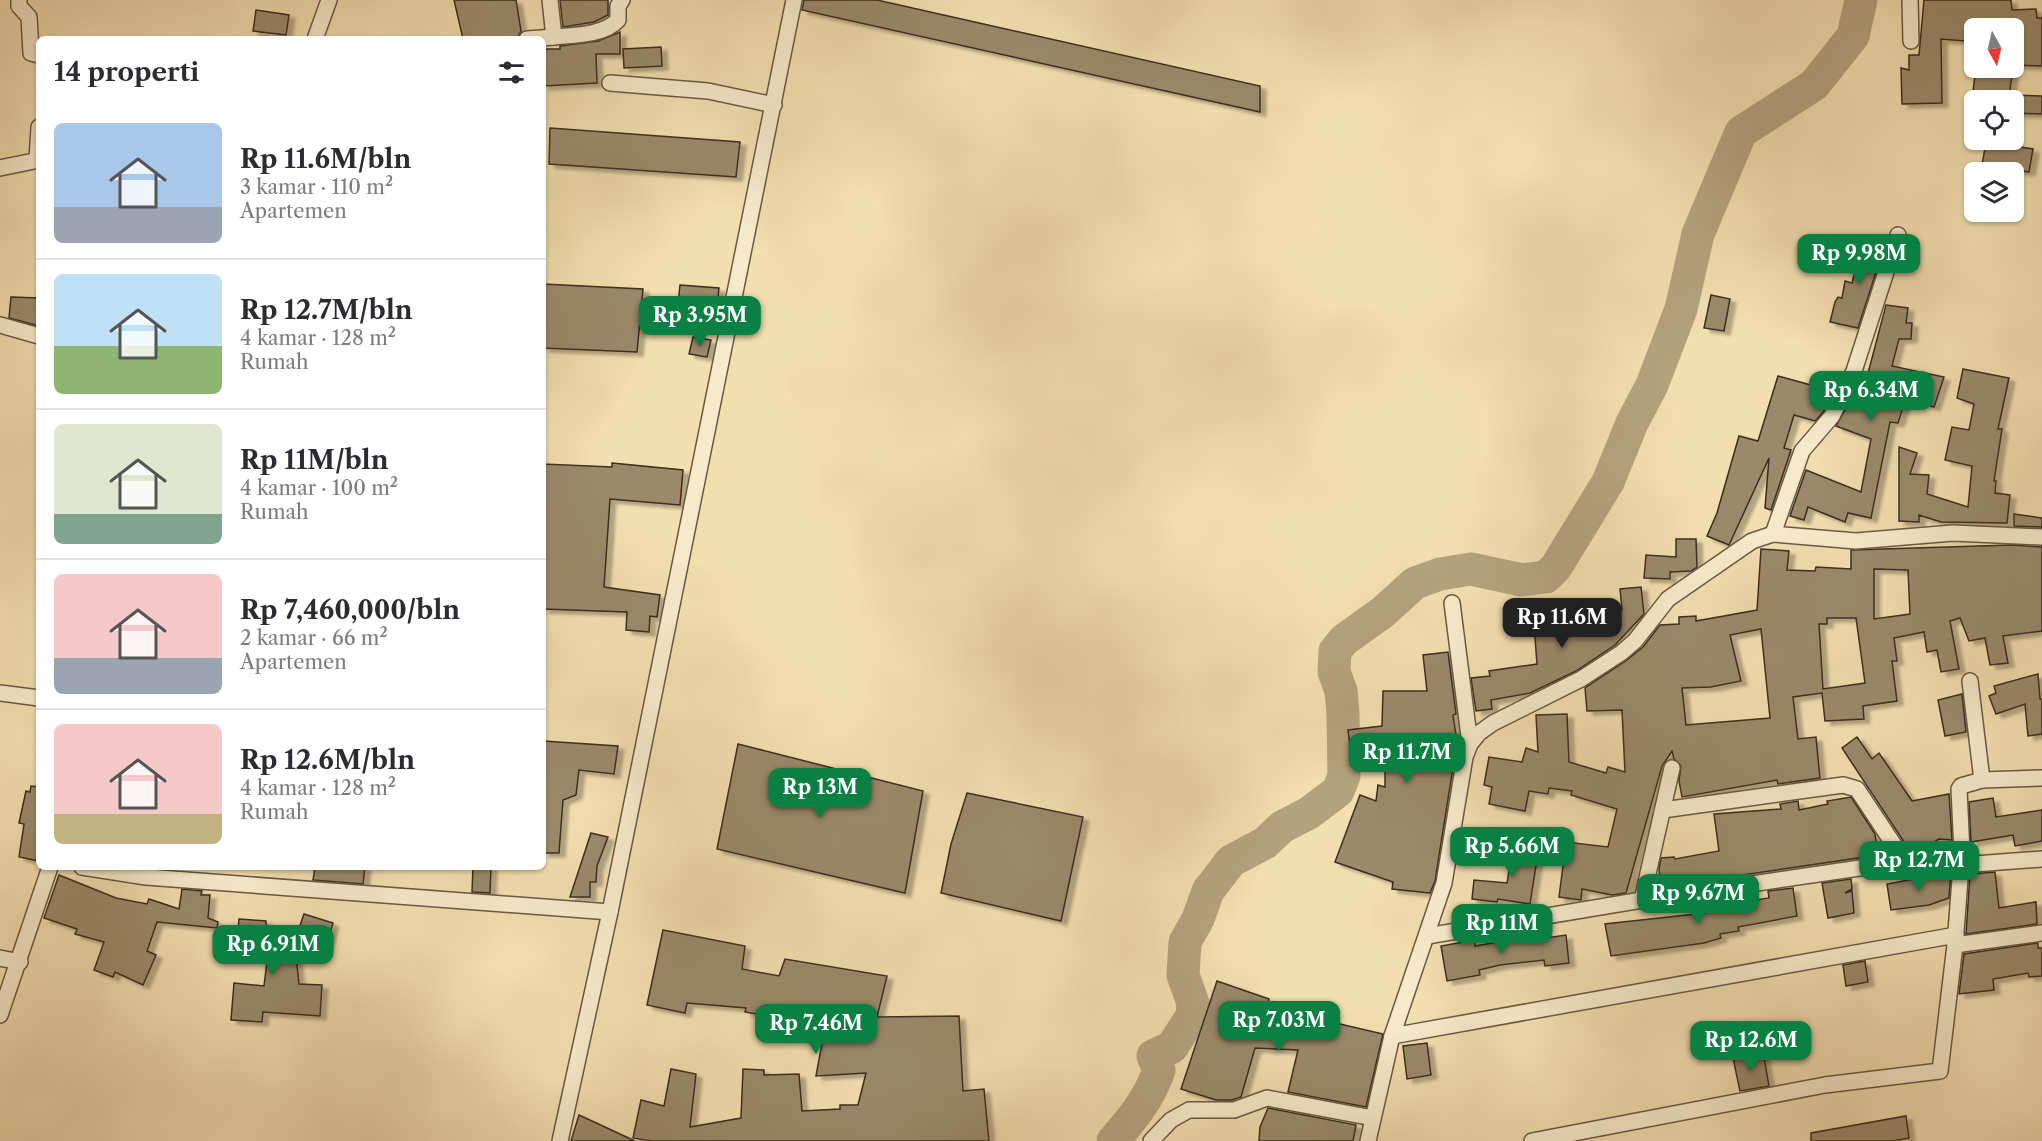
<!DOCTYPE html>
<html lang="id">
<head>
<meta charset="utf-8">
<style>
  :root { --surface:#fff; --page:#f7f7f7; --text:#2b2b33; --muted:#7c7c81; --line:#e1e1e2; --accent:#0b8043 }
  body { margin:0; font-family:"Libre Caslon Text",serif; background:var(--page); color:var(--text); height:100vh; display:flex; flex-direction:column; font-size:22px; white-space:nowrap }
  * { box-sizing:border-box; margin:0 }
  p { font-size:20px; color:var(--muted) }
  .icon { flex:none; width:33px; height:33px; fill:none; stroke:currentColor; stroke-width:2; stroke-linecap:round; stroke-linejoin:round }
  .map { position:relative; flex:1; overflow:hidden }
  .details { position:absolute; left:36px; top:36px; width:510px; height:834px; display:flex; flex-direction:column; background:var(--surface); border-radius:9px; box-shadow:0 2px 4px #0004 }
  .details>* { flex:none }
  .needle { width:39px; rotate:172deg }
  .fabs { position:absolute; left:1964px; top:18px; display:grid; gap:12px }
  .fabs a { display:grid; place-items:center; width:60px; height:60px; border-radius:9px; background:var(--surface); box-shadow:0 2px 4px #0004; font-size:30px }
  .price { position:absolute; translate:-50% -51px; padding:0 14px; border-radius:12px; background:var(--accent); color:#fff; font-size:20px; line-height:39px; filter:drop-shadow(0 2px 3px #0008) }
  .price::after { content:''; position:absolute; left:50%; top:36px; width:18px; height:14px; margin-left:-9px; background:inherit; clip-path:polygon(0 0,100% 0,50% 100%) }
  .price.current { background:#222; color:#fff }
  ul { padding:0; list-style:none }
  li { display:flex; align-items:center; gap:18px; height:150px; padding:0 18px }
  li+li { border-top:2px solid var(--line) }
  li span { display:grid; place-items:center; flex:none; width:168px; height:120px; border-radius:9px; color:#555 }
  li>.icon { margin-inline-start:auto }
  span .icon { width:72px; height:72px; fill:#fffc; stroke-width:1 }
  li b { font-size:26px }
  h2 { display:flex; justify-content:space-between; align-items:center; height:72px; padding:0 18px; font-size:26px }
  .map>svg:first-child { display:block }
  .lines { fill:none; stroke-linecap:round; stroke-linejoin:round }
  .river { stroke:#b4a27e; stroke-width:33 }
  .building { fill:#9b896a; stroke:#3b2d20; stroke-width:1.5; fill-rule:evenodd; filter:url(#shadow) }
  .street-casing { stroke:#695944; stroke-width:18 }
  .street { stroke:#f7eacb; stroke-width:15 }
</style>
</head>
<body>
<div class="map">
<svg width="2042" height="1141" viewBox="0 0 2042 1141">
  <defs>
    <filter id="shadow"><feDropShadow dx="6" dy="4" stdDeviation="1.5" flood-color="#0004"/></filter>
  </defs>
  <rect width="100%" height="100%" fill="#f3deaf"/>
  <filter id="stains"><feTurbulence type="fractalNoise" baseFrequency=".00333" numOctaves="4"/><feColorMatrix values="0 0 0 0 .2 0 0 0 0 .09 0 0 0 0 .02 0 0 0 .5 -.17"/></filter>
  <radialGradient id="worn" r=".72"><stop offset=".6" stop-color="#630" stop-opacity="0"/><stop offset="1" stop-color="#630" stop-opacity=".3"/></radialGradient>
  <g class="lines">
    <path class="river" d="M1113,1141C1133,1118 1149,1099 1159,1070L1153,1056L1172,1047L1192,1016L1193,1003L1183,975L1185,942L1198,919L1208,891L1231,861L1265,843L1282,827L1309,813L1338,791L1344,776L1343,714L1341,691L1334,672L1335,651L1344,640L1383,612L1415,583L1440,574L1471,569L1522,580L1546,577L1556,567L1608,482L1632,423L1652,385L1681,309L1698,234L1741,132L1814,85L1853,36L1861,0"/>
  </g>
  <g class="building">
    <path d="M454,0H516L521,31L517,39H463Z"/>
    <path d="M560,0H608V15L594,22L563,27Z"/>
    <path d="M804,0H877L1260,86V112L802,10Z"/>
    <path d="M1924,0H2011L2012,10L2036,9L2037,18H2042V66L2013,65V28H1974V32H1967L1966,41L1941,39L1942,103L1902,104L1901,68L1909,70V55H1919Z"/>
    <path d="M256,10L289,15L286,35L253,31Z"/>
    <path d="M620,32V54H596L597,83L543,86V49H560V46L598,41Z"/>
    <path d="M661,47L662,66L624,68L623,49Z"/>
    <path d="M1976,68H2013L2009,96L1973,91Z"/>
    <path d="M2013,95L2042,96V114L2013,113Z"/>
    <path d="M550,128L740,142L736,177L549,164Z"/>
    <path d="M1986,142L2033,149L2029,172L1982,165Z"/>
    <path d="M1864,236L1886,241L1858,328L1830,322L1835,302L1838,297L1842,298L1845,281L1852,283Z"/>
    <path d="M543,284L643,289L637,352L543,348Z"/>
    <path d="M680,285L719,288L717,306L678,304Z"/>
    <path d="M1711,295L1730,299L1724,331L1704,328Z"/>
    <path d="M11,297L39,298V326L9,318Z"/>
    <path d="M1886,305L1908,308L1906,323H1912L1911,339H1899L1892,366L1944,377L1934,407L1916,401L1915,403L1905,401L1898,423L1890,422L1871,518L1848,513L1845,522L1808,507L1804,520L1790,516L1806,470L1861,492L1871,439L1836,426L1854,394L1862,396Z"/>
    <path d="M693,337L711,340L707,357L689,354Z"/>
    <path d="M1963,369L2009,378L1998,429H2002L1994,481H1996L1995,493L2010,495L2007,523L1941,522L1919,515V522L1899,521V447L1917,453L1910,474L1929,475L1927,494L1968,507L1972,466L1945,460L1952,427L1969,430L1974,404L1957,398Z"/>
    <path d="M1778,376L1833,391L1824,411L1815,421L1794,415L1784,448L1791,450L1771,510L1765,508L1769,458L1729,545L1707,536L1717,513L1739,436L1758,441Z"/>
    <path d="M612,463L683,470L680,505L610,499L604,587L660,595L657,617L650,616L649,632L626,630L627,612L543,609V464L612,467Z"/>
    <path d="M2014,514L2042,518V527L2014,526Z"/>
    <path d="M1676,539H1696L1697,567L1691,571L1670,572V579L1644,578L1646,555L1676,557Z"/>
    <path d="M2011,545L2042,547V631L2003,636L2008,663L1990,665L1985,638L1969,641L1960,618L1950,621L1959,669L1941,672L1937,650L1927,652L1924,632L1894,638L1897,661H1892L1897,701L1863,706L1864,719L1825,721L1822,693L1793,697L1798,739L1816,737L1820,778L1778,784L1777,780L1682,797L1679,781L1681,766L1674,759L1672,751L1662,766L1626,893L1612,895L1582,889L1581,900L1559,897L1566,842L1608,847L1617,809L1571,795L1572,791L1549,788L1548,794L1529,791L1525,811L1489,804L1492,787L1484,785L1489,757L1522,762L1526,748L1538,752L1536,715L1567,714L1569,762L1606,773L1608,767L1625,772L1622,710L1587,711L1585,688L1627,660L1643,647L1660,625L1679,624V617L1696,616V621L1757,610L1761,549L1789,551L1787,570L1815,571L1816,567L1851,569V550ZM1874,569L1908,570L1910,614L1874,619ZM1827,618H1856L1865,683L1823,689L1819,624H1827ZM1761,629L1770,718L1686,725L1682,688L1711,687L1741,681L1730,635Z"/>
    <path d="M1641,587L1644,614L1615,645L1576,671L1530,693L1491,700L1492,709L1476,711L1471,678L1490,676L1489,671L1537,664L1534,625L1552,623L1550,609L1571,605L1572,612L1622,610L1620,589Z"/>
    <path d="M1448,652L1456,714L1453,715L1457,742L1435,881L1430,893L1392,889L1393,882L1335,862L1360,795L1376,801L1378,785L1385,787V749L1351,754L1348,730L1382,726L1383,691H1427L1423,655Z"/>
    <path d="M2038,674L2040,699H2042V734L2028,736L2025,704L1996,714L1989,696L1996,693L1994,686Z"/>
    <path d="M1962,694L1966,732L1945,736L1938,700Z"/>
    <path d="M1857,737L1872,759L1879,753L1912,801L1949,794L1952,840L1939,839L1922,849L1910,851L1842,748Z"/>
    <path d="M543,741L618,746L614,774L579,770L576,795L563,800L559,853H543Z"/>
    <path d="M738,744L923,791L905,893L717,849Z"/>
    <path d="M31,786L39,787V861L19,857L24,824L19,823L26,791L30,792Z"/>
    <path d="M967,793L1083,817L1061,921L941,893L951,844Z"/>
    <path d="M1851,797L1875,834L1878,855L1661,887L1659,869L1661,858L1674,857L1675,859L1719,851L1714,814L1781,809L1780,804L1798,801L1799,810L1828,804L1827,801Z"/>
    <path d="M1993,798L1996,817L2042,810V841L2015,846L2013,835L1971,842L1969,802Z"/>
    <path d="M591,833L608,837L597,866L596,882H590V897H570Z"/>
    <path d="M1514,842L1539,846L1530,904L1498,899L1497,902L1472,899L1474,880L1507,883Z"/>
    <path d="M315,867H365L363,884L313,880Z"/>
    <path d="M473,867H491L490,893L472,892Z"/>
    <path d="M1951,872L1949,898L1929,905L1891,910L1887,884Z"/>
    <path d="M1995,872L1999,908L2036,902L2037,924L1966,934L1970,874Z"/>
    <path d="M59,875L116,898L147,904L149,899L179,909L182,889L202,891L201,895H210L208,918L218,922L217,928L157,922L147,951L156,955L143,985L115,972L113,977L94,970L104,942L75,934L77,929L44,918Z"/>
    <path d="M1851,879L1852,889L1845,893L1852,891L1854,913L1828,918L1822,883Z"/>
    <path d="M1793,888L1797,916L1738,927L1739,931L1720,934L1721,938L1704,943L1611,956L1605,924L1705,913L1706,908L1769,898L1768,891Z"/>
    <path d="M304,914L333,923L327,943L297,934Z"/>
    <path d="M239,919L266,921V927L293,928L299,984L322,985L320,1016L263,1012L262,1022L231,1020L234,983L264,986L268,953L236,950Z"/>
    <path d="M663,930L745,946L742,969L779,976L785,959L887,976L877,1017L959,1016L963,1091L984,1089L989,1141H651L633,1138L641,1100L664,1106L671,1069L696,1074L690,1127L741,1118L743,1069L764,1070V1075L799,1074L802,1111L840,1109V1105H858L866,1073L816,1076L823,1038L799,1031L800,1026L767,1021L768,1016L745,1012L746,1008L687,1003L685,1013L647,1005Z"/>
    <path d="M1538,935L1539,939L1566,935L1569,963L1545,966L1544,960L1500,965L1479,970L1480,975L1447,981L1441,946L1475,940V946Z"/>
    <path d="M2038,943V948H2042V976L2029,977L2028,973L1993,979L1994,990L1959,994L1964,954Z"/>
    <path d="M1865,961L1868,982L1846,986L1843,965Z"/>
    <path d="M1217,981L1269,999L1264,1019L1300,1025L1336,1023L1383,1034L1366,1107L1288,1092L1298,1050L1255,1048L1241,1097L1232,1100H1216L1181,1089Z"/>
    <path d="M1427,1043L1431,1075L1407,1079L1403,1046Z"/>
    <path d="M1763,1052L1769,1086L1740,1091L1733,1058Z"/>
    <path d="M1268,1108L1356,1125L1353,1141H1259L1260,1127Z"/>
    <path d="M579,1115L635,1141H571Z"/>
    <path d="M1906,1116L1909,1138L1893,1141H1811V1133Z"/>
  </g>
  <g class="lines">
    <g class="street-casing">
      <g id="street">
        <path d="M19,0V6L29,17L31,53L39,55"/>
        <path d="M550,0L554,37C573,35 603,36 618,20V6L622,0"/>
        <path d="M1910,0L1911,41"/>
        <path d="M315,39L329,0"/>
        <path d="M527,39L554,37"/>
        <path d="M610,83L708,91L774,105"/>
        <path d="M37,160L39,127"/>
        <path d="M0,168L39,160"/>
        <path d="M0,325L39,336"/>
        <path d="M1773,534L1802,451L1832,416L1854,371L1898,235"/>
        <path d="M1452,603L1470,744"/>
        <path d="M1970,681L1982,780"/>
        <path d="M0,693L39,698"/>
        <path d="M1663,810L1843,785L1857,789L1904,860"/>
        <path d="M1961,865L2042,859"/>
        <path d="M82,867L146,877L610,912"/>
        <path d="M1642,900L1672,768"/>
        <path d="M1427,936L1642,900L1962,853"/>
        <path d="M1955,945L2042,933"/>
        <path d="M0,958L20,962"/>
        <path d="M0,1015L50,867"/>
        <path d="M1392,1036L1956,935"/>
        <path d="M560,1141L610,912L794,0"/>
        <path d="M1151,1141L1171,1120L1189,1110H1234L1267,1098L1373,1118"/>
        <path d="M1368,1141L1392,1036L1444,883L1465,757L1470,744L1479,733L1493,723L1581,679L1621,653L1635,641L1668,599L1752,541L1773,534L1856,541L1953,533L2042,537"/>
        <path d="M1532,1141L1825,1085L1940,1071L1955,945L1962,853L1959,789L1961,786L1982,780L2042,778"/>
      </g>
    </g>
    <use href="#street" class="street"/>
  </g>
  <rect width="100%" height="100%" filter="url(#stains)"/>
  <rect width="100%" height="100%" fill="url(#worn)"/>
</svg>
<div class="fabs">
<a><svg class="needle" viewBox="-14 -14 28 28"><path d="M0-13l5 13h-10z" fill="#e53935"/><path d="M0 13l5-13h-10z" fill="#7c7c81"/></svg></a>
<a><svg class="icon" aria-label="locate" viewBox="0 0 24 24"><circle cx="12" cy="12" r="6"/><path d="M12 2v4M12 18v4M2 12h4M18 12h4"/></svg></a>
<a><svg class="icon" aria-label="layers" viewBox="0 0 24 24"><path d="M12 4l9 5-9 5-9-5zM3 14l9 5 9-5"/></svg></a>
</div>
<b class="price" style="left:1859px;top:285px">Rp 9.98M</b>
<b class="price" style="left:700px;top:347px">Rp 3.95M</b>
<b class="price" style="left:1871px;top:422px">Rp 6.34M</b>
<b class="price current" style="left:1562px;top:649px">Rp 11.6M</b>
<b class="price" style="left:1407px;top:784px">Rp 11.7M</b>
<b class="price" style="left:820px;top:819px">Rp 13M</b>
<b class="price" style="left:1512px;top:878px">Rp 5.66M</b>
<b class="price" style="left:1919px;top:892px">Rp 12.7M</b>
<b class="price" style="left:1698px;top:925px">Rp 9.67M</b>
<b class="price" style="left:1502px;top:955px">Rp 11M</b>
<b class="price" style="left:273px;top:976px">Rp 6.91M</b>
<b class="price" style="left:1279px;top:1052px">Rp 7.03M</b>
<b class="price" style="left:816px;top:1055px">Rp 7.46M</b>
<b class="price" style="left:1751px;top:1072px">Rp 12.6M</b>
<section class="details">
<h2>14 properti<svg class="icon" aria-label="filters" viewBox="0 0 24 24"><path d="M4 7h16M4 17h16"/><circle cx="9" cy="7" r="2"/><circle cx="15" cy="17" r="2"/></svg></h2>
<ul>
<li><span style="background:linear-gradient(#a9c7e8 70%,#9aa5b1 0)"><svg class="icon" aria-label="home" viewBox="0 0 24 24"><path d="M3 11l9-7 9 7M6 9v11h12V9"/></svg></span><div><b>Rp 11.6M/bln</b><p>3 kamar · 110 m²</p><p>Apartemen</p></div></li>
<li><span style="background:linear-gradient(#bfe0f5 60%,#8fb573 0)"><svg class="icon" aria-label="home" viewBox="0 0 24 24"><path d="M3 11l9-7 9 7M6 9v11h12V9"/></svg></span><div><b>Rp 12.7M/bln</b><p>4 kamar · 128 m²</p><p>Rumah</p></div></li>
<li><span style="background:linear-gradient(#dfe7d0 75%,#7fa58c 0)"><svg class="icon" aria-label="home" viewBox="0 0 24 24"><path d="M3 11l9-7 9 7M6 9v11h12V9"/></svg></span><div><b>Rp 11M/bln</b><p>4 kamar · 100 m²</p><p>Rumah</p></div></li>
<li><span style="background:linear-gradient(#f6c9c9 70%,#9aa5b1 0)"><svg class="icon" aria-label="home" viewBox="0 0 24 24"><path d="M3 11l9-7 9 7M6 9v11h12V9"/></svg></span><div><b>Rp 7,460,000/bln</b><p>2 kamar · 66 m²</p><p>Apartemen</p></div></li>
<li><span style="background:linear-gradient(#f6c9c9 75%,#c2b280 0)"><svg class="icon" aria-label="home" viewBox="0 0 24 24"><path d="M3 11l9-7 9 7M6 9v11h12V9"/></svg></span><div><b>Rp 12.6M/bln</b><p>4 kamar · 128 m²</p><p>Rumah</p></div></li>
</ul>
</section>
</div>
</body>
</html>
